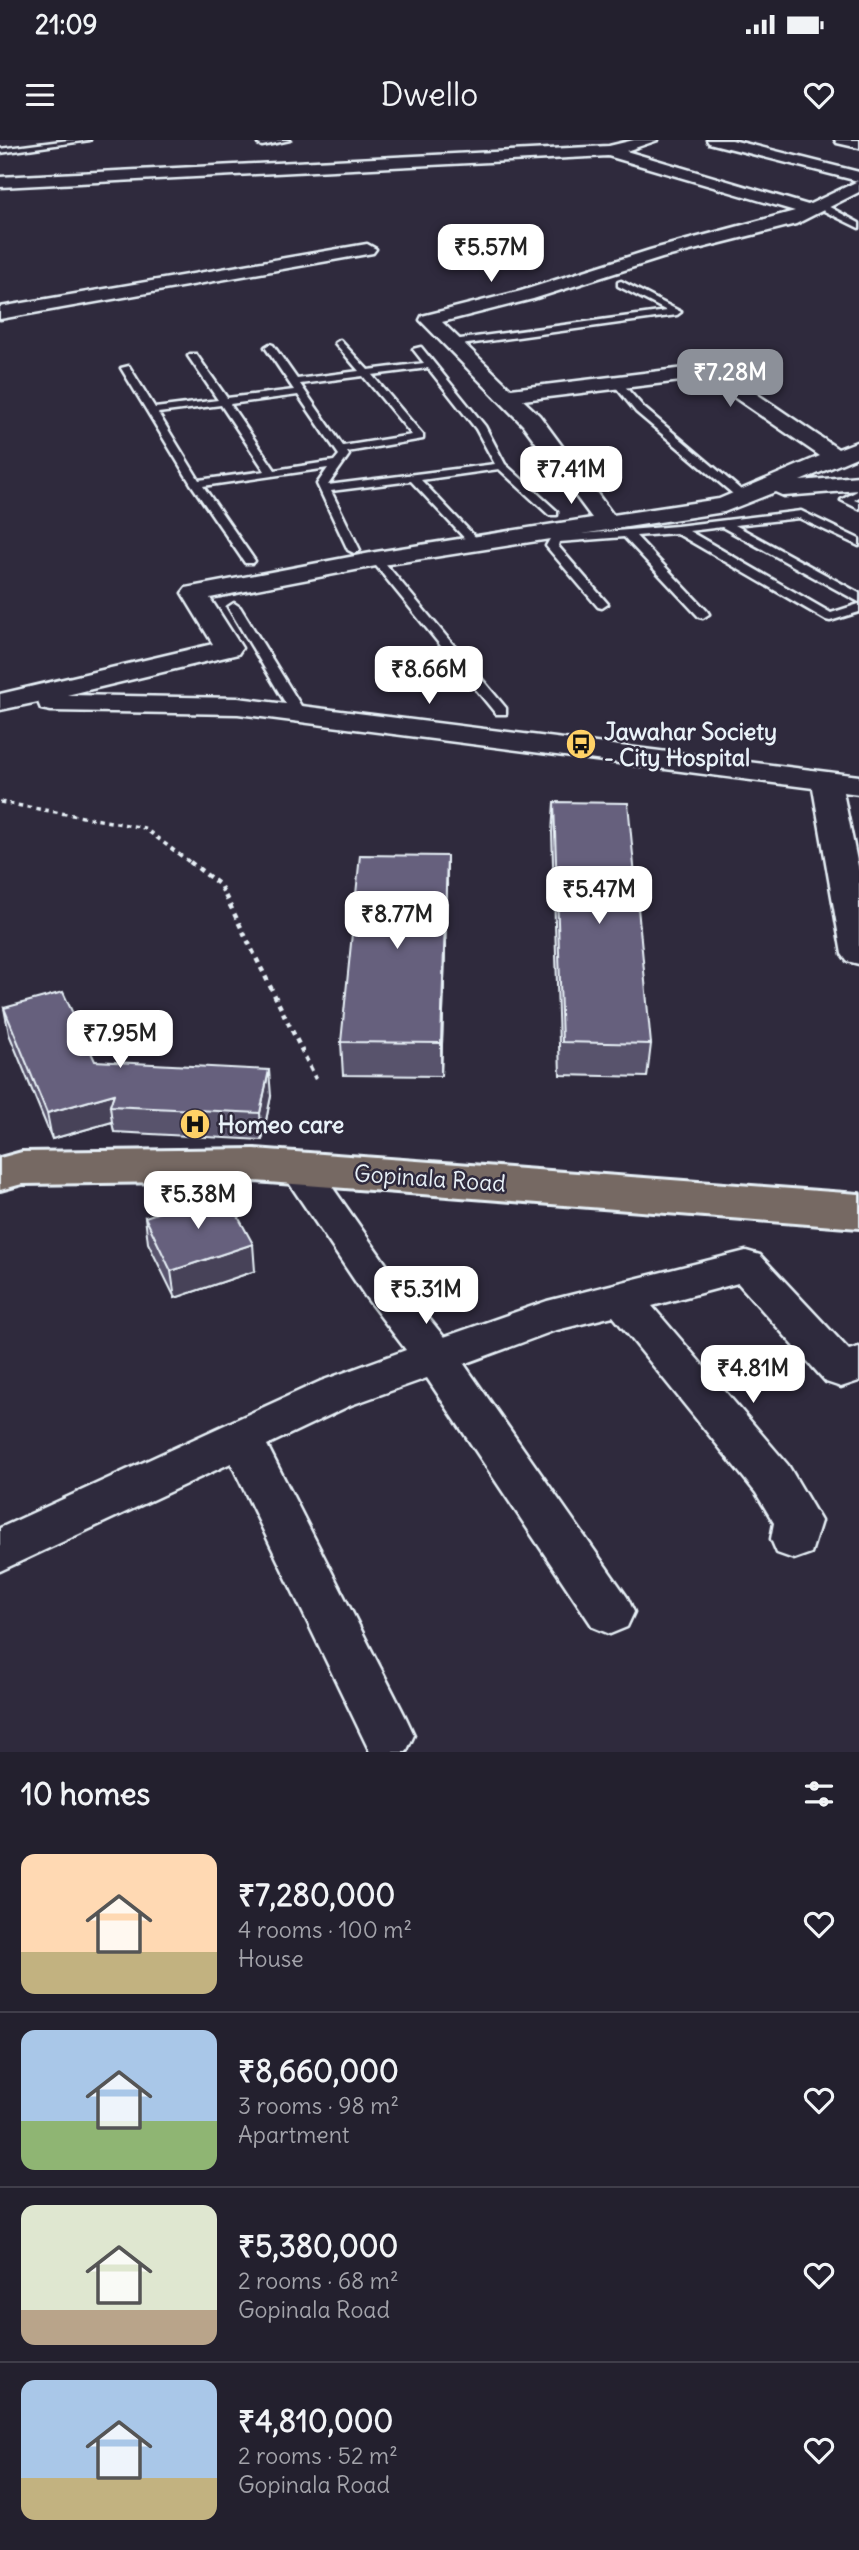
<!DOCTYPE html>
<html lang="en">
<head>
<meta charset="utf-8">
<style>
  :root { --surface:#23202e; --page:#2f2d3a; --text:#f1f3f6; --muted:#a3a3aa; --line:#403e4a; --accent:#8c9099 }
  body { margin:0; font-family:Delius,sans-serif; background:var(--page); color:var(--text); height:100vh; display:flex; flex-direction:column; font-size:26px; white-space:nowrap }
  * { box-sizing:border-box; margin:0 }
  p { font-size:23px; color:var(--muted) }
  .icon { flex:none; width:38px; height:38px; fill:none; stroke:currentColor; stroke-width:2; stroke-linecap:round; stroke-linejoin:round }
  .map { position:relative; height:1612px; overflow:hidden }
  .drawer { display:flex; flex-direction:column; background:var(--surface); flex:1 }
  .drawer>* { flex:none }
  .price { position:absolute; translate:-50% -60px; padding:0 16px; border-radius:14px; background:#fff; color:#222; font-size:23px; line-height:46px; filter:drop-shadow(0 2px 4px #0008) }
  .price::after { content:''; position:absolute; left:50%; top:42px; width:21px; height:16px; margin-left:-10px; background:inherit; clip-path:polygon(0 0,100% 0,50% 100%) }
  .price.active { background:var(--accent); color:#fff }
  ul { padding:0; list-style:none }
  li { display:flex; align-items:center; gap:21px; height:175px; padding:0 21px }
  li+li { border-top:2px solid var(--line) }
  li span { display:grid; place-items:center; flex:none; width:196px; height:140px; border-radius:14px; color:#555 }
  li>.icon { margin-inline-start:auto }
  span .icon { width:84px; height:84px; fill:#fffc; stroke-width:1 }
  li b { font-size:30px }
  h2 { display:flex; justify-content:space-between; align-items:center; height:84px; padding:0 21px; font-size:30px }
  .status { display:flex; justify-content:space-between; align-items:center; height:49px; padding:0 35px; background:var(--surface); direction:ltr }
  .status svg { height:19px; fill:currentColor }
  header { display:flex; justify-content:space-between; align-items:center; height:91px; padding:0 21px; background:var(--surface); font-size:32px; font-weight:600 }
  .map>svg:first-child { display:block }
  .lines { fill:none; stroke-linecap:round; stroke-linejoin:round }
  .service-casing { stroke:#e8f1f8; stroke-width:5 }
  .minor-casing { stroke:#e8f1f8; stroke-width:5 }
  .primary-casing { stroke:#e8f1f8; stroke-width:6 }
  .path-far1 { stroke:#e8f1f8; stroke-width:3.5; stroke-dasharray:4.5 4.5; stroke-linecap:butt }
  .path { stroke:#e8f1f8; stroke-width:4.5; stroke-dasharray:5 5; stroke-linecap:butt }
  .service { fill:#2f2a3d; fill-rule:evenodd }
  .minor { fill:#2f2a3d; fill-rule:evenodd }
  .primary { fill:#766964; fill-rule:evenodd }
  .wall { fill:#58536c; stroke:#e8f1f8; stroke-width:2 }
  .shaded-wall { fill:#474358; stroke:#e8f1f8; stroke-width:2 }
  .building { fill:#66607d; stroke:#e8f1f8; stroke-width:2 }
  .labels { text-anchor:middle; dominant-baseline:central; stroke-width:5; stroke-linejoin:round; paint-order:stroke }
  .poi-label { font-size:23px; font-weight:bold; fill:#e8f1f8; stroke:#2f2a3d; text-anchor:start }
  .street-label { font-size:23px; fill:#e8f1f8; stroke:#2f2a3d }
</style>
</head>
<body>
<div class="status"><b>21:09</b><svg viewBox="0 0 49 12"><path d="M0 12V9h3v3zM5 12V6h3v6zM10 12V3h3v9zM15 12V0h3v12zM26 1h20v11H26zM47 4h2v5h-2z"/></svg></div>
<header><svg class="icon" aria-label="menu" viewBox="0 0 24 24"><path d="M4 6h16M4 12h16M4 18h16"/></svg>Dwello<svg class="icon" aria-label="heart" viewBox="0 0 24 24"><path d="M12 20l-8-8c-3-5 5-10 8-4 3-6 11-1 8 4z"/></svg></header>
<div class="map">
<svg width="859" height="1612" viewBox="0 0 859 1612">
  <rect width="100%" height="100%" fill="#2f2a3d"/>
  <filter id="ink" filterUnits="userSpaceOnUse"><feTurbulence type="fractalNoise" baseFrequency=".0143" numOctaves="2"/><feDisplacementMap in="SourceGraphic" scale="14" xChannelSelector="R" yChannelSelector="G"/><feConvolveMatrix kernelMatrix="1 2 1 2 8 2 1 2 1" color-interpolation-filters="sRGB"/></filter>
  <g filter="url(#ink)">
    <g class="lines">
      <g class="service-casing">
        <g id="service">
          <path d="M69,0H90L0,13V9Z"/>
          <path d="M273,0H290L262,6L258,4Z"/>
          <path d="M816,63H822L859,83V88L816,67Z"/>
          <path d="M621,141L681,172L677,175L453,206L448,203L453,200L667,171L618,146V142Z"/>
          <path d="M340,200L368,230L424,223L413,209L421,207L485,286L505,324L557,371V375H549L499,329L421,340L480,402L482,404L476,407L472,406L411,341L331,351L360,410L354,413L348,410L317,344L328,328L203,346L255,421L253,423H245L191,344L121,228L129,226L155,268L218,260L188,216L190,214H196L227,258L294,250L265,207L270,204L273,205L297,239L359,231L335,203ZM428,228L476,289L495,324L328,345L349,315L347,312L423,299V295L372,235ZM363,236L412,295L343,306L300,244ZM298,255L339,315L334,321L275,330L230,264ZM221,265L265,331L199,340L158,273Z"/>
          <path d="M615,242H621L644,268L747,355V359H739L636,272L615,246Z"/>
          <path d="M859,350V357L854,360L859,362V369L841,360Z"/>
          <path d="M801,371L859,399V406L799,378L735,385L859,453V462L722,387L689,391L831,473L859,464V472L830,481L826,480L676,393L636,396L707,471L709,474L703,478L699,477L624,397L559,402L558,406L608,464L602,468L598,467L546,406L551,397L555,396L677,386Z"/>
          <path d="M376,416L380,417L506,568V574H496L372,421V417Z"/>
          <path d="M234,463L240,467L306,574L304,577H294L292,574L228,467Z"/>
        </g>
      </g>
      <g class="minor-casing">
        <g id="minor">
          <path d="M634,0H658L626,11L808,65L858,41L709,3L707,0H732L859,32V52L796,84L662,118L533,159L442,182L511,249L710,225L717,227L838,309L859,301V316L800,341L859,336V350L784,356L775,352L724,372L376,426L210,458L242,508L238,514L67,555L238,558L859,636V654L843,652L859,731V824L847,821L842,814L813,648L238,574L51,571L41,569L38,562L0,570V554L213,504L182,453L186,448L376,412L592,378L523,285L420,180L422,176L521,151L650,110L795,71L608,16L0,47V37L609,6ZM706,238L820,316L719,359L613,375L539,275L523,260Z"/>
          <path d="M835,0H859V8L837,3Z"/>
          <path d="M367,104L376,109L373,113L0,179V167Z"/>
          <path d="M298,1014L312,1018L393,1134L444,1197L547,1161L746,1111L760,1115L849,1210L859,1207V1241L841,1247L826,1242L738,1143L652,1166L788,1325L821,1381L811,1413L794,1419L777,1413L771,1399L774,1383L756,1353L613,1176L553,1191L464,1224L627,1457L634,1472L627,1487L610,1494L593,1487L427,1238L351,1265L267,1305L406,1578L414,1595L406,1612H370L231,1323L0,1431V1388L321,1241L406,1210L365,1156L279,1028L284,1018Z"/>
        </g>
      </g>
      <g class="primary-casing">
        <path id="primary" d="M255,1009L859,1054V1088L255,1041L22,1044L0,1050V1018L22,1012Z"/>
      </g>
      <path class="path-far1" d="M0,662L144,688L192,724"/>
      <path class="path" d="M190,722L220,745L316,939"/>
      <use href="#service" class="service"/>
      <use href="#minor" class="minor"/>
      <use href="#primary" class="primary"/>
    </g>
    <g class="wall">
      <path d="M554,662L651,904L647,937L560,935L552,693Z"/>
      <path d="M447,747L441,936L343,935L341,902Z"/>
      <path d="M4,868L95,921L271,956L262,1000L114,992L112,982L52,999L9,894Z"/>
      <path d="M145,1077L255,1131L175,1158L148,1103Z"/>
    </g>
    <g class="shaded-wall">
      <path d="M447,716V747L441,936V903Z"/>
      <path d="M269,930L271,956L262,1000L260,973Z"/>
      <path d="M114,954L110,966L112,982L52,999L47,973Z"/>
      <path d="M253,1104L255,1131L175,1158L171,1131Z"/>
    </g>
    <g class="building">
      <path d="M554,662L628,663L651,904L562,902Z"/>
      <path d="M360,715L447,716L441,903L341,902Z"/>
      <path d="M63,852L95,921L269,930L260,973L110,966L114,954L47,973L4,868Z"/>
      <path d="M224,1051L253,1104L171,1131L145,1077Z"/>
    </g>
  </g>
  <defs>
    <g id="bus-disc" transform="scale(1.575)"><circle r="9.5" fill="#ffd166" stroke="#2f2a3d"/><path d="M-5-6H5V4H4V6H2V4H-2V6H-4V4H-5ZM-3.5-4V0h7V-4ZM-3.5 1.2v1.5H-2V1.2ZM2 1.2v1.5H3.5V1.2Z" fill="#111"/></g>
    <g id="hospital-disc" transform="scale(1.575)"><circle r="9.5" fill="#ffd166" stroke="#2f2a3d"/><path d="M-5-5h3v3.5h4V-5h3V5h-3V1.5h-4V5h-3Z" fill="#111"/></g>
  </defs>
  <g fill-rule="evenodd">
    <use href="#bus-disc" x="581" y="604"/>
    <use href="#hospital-disc" x="195" y="984"/>
  </g>
  <g class="labels">
    <g class="poi-label">
      <text x="604" y="591">Jawahar Society<tspan x="604" dy="26">- City Hospital</tspan></text>
      <text x="218" y="984">Homeo care</text>
    </g>
    <g class="street-label">
      <text transform="translate(430 1038) rotate(4)">Gopinala Road</text>
    </g>
  </g>
</svg>
<b class="price" style="left:491px;top:144px">₹5.57M</b>
<b class="price active" style="left:730px;top:269px">₹7.28M</b>
<b class="price" style="left:571px;top:366px">₹7.41M</b>
<b class="price" style="left:429px;top:566px">₹8.66M</b>
<b class="price" style="left:599px;top:786px">₹5.47M</b>
<b class="price" style="left:397px;top:811px">₹8.77M</b>
<b class="price" style="left:120px;top:930px">₹7.95M</b>
<b class="price" style="left:198px;top:1091px">₹5.38M</b>
<b class="price" style="left:426px;top:1186px">₹5.31M</b>
<b class="price" style="left:753px;top:1265px">₹4.81M</b>
</div>
<section class="drawer">
<h2>10 homes<svg class="icon" aria-label="filters" viewBox="0 0 24 24"><path d="M4 7h16M4 17h16"/><circle cx="9" cy="7" r="2"/><circle cx="15" cy="17" r="2"/></svg></h2>
<ul>
<li><span style="background:linear-gradient(#ffd9b3 70%,#c2b280 0)"><svg class="icon" aria-label="home" viewBox="0 0 24 24"><path d="M3 11l9-7 9 7M6 9v11h12V9"/></svg></span><div><b>₹7,280,000</b><p>4 rooms · 100 m²</p><p>House</p></div><svg class="icon" aria-label="heart" viewBox="0 0 24 24"><path d="M12 20l-8-8c-3-5 5-10 8-4 3-6 11-1 8 4z"/></svg></li>
<li><span style="background:linear-gradient(#a9c7e8 65%,#8fb573 0)"><svg class="icon" aria-label="home" viewBox="0 0 24 24"><path d="M3 11l9-7 9 7M6 9v11h12V9"/></svg></span><div><b>₹8,660,000</b><p>3 rooms · 98 m²</p><p>Apartment</p></div><svg class="icon" aria-label="heart" viewBox="0 0 24 24"><path d="M12 20l-8-8c-3-5 5-10 8-4 3-6 11-1 8 4z"/></svg></li>
<li><span style="background:linear-gradient(#dfe7d0 75%,#b9a48a 0)"><svg class="icon" aria-label="home" viewBox="0 0 24 24"><path d="M3 11l9-7 9 7M6 9v11h12V9"/></svg></span><div><b>₹5,380,000</b><p>2 rooms · 68 m²</p><p>Gopinala Road</p></div><svg class="icon" aria-label="heart" viewBox="0 0 24 24"><path d="M12 20l-8-8c-3-5 5-10 8-4 3-6 11-1 8 4z"/></svg></li>
<li><span style="background:linear-gradient(#a9c7e8 70%,#c2b280 0)"><svg class="icon" aria-label="home" viewBox="0 0 24 24"><path d="M3 11l9-7 9 7M6 9v11h12V9"/></svg></span><div><b>₹4,810,000</b><p>2 rooms · 52 m²</p><p>Gopinala Road</p></div><svg class="icon" aria-label="heart" viewBox="0 0 24 24"><path d="M12 20l-8-8c-3-5 5-10 8-4 3-6 11-1 8 4z"/></svg></li>
</ul>
</section>
</body>
</html>
